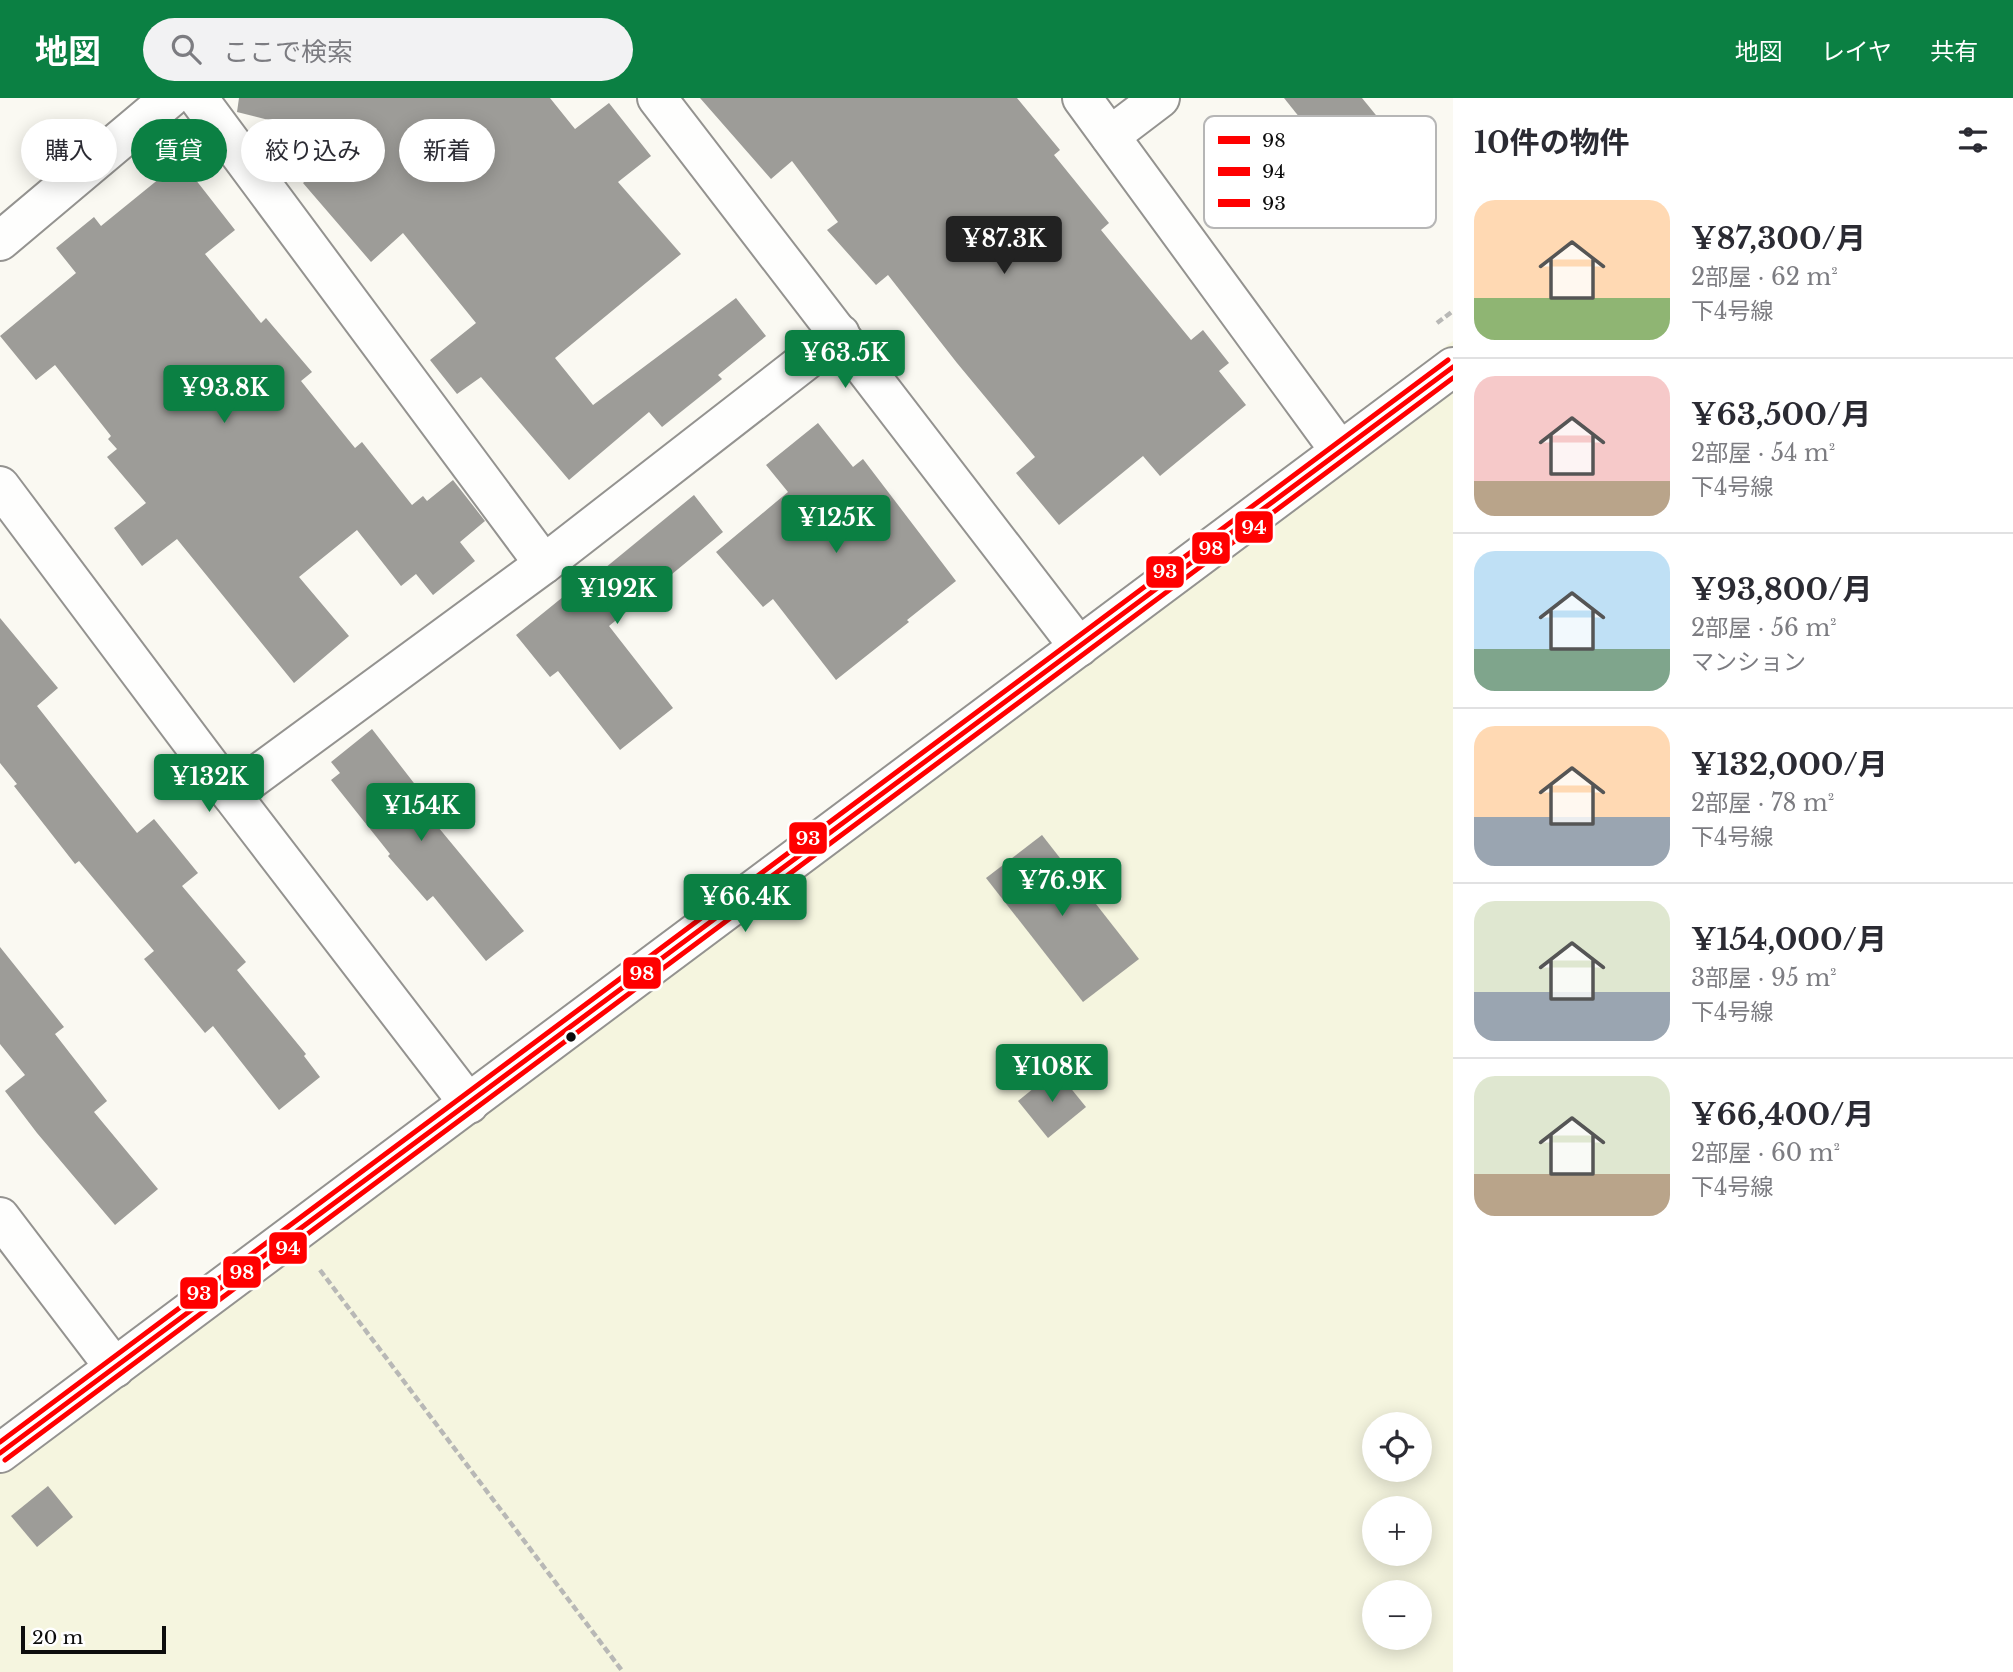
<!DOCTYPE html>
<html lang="ja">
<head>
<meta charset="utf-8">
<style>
  :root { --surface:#fff; --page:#f2f2f3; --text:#2b2b33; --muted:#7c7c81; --line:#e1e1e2; --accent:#0b8043 }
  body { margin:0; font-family:"Libre Baskerville","Noto Sans JP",serif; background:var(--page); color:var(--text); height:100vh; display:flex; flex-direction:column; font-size:26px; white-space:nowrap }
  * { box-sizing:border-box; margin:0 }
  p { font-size:23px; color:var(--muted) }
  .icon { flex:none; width:38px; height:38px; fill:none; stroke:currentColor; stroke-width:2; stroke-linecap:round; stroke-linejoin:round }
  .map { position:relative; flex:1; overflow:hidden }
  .panel { display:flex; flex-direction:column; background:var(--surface); width:560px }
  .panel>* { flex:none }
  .hud { position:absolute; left:21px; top:21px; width:665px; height:63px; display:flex; gap:14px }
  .buttons { position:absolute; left:1362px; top:1314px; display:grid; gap:14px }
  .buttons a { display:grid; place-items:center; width:70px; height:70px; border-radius:50%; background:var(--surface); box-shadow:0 4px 18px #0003; font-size:35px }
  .scale { position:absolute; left:21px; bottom:18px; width:145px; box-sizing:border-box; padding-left:7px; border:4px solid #0d0d0d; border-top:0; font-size:19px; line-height:24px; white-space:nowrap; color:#0d0d0d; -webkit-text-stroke:5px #fff; paint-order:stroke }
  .price { position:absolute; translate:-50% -60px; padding:0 16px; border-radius:7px; background:var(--accent); color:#fff; font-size:23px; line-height:46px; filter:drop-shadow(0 2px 4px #0008) }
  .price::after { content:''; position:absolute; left:50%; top:42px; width:21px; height:16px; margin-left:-10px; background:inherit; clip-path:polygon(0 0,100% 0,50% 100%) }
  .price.active { background:#222; color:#fff }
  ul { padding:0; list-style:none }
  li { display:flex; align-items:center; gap:21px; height:175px; padding:0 21px }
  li+li { border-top:2px solid var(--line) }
  li span { display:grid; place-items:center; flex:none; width:196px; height:140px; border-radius:21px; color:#555 }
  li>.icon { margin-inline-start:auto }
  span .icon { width:84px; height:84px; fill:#fffc; stroke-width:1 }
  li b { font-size:30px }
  h2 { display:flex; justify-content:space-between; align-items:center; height:84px; padding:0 21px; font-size:30px }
  .tag { padding:0 24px; border-radius:32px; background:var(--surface); box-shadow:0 4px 18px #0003; font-size:24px; line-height:63px }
  .tag.active { background:var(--accent); color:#fff }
  header { display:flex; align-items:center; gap:42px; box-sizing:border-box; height:98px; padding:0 35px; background:var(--accent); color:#fff }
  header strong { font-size:33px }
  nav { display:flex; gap:38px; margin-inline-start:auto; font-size:24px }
  .search { width:490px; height:63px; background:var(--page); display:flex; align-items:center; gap:18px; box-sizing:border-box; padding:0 24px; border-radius:38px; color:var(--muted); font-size:26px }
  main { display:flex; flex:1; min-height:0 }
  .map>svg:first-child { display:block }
  .farmland { fill:#f5f5df; fill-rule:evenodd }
  .building { fill:#9d9c98 }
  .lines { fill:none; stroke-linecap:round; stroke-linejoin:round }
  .minor-casing { stroke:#949390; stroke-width:42 }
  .tertiary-casing { stroke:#949390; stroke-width:42 }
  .path { stroke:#b8b8b6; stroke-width:4.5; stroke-dasharray:7 3.5; stroke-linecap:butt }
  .minor { stroke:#fefefd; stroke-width:38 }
  .tertiary { stroke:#fefefd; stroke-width:38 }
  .bus-1-casing { stroke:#fff; stroke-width:10 }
  .bus-2-casing { stroke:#fff; stroke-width:10 }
  .bus-3-casing { stroke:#fff; stroke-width:10 }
  .bus-1 { stroke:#f00; stroke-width:5 }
  .bus-2 { stroke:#f00; stroke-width:5 }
  .bus-3 { stroke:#f00; stroke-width:5 }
  .bus-dot { fill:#0d0d0d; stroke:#fff; stroke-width:2.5 }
  .key { fill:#fff; stroke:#b6b6b6; stroke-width:2 }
  .key-label { font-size:19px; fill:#0d0d0d }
  .line-badge { stroke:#fff; stroke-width:2.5 }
  .badge-label { font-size:19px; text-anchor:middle; font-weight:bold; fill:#fff }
</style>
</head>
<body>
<header>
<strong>地図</strong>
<div class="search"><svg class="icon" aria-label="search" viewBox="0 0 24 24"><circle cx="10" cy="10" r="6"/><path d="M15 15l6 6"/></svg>ここで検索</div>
<nav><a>地図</a><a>レイヤ</a><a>共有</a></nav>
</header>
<main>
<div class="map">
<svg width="1453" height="1574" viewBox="0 0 1453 1574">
  <rect width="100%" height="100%" fill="#faf9f2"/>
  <path class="farmland" d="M1453,243V1574H0V1336L200,1181ZM1374,1326H1419V1372H1374ZM1374,1410H1419V1456H1374ZM1374,1494H1419V1540H1374Z"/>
  <g class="building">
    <path d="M239,0H550L575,31L609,5L651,58L618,84L681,156L555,260L593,307L736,200L766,238L718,277L722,281L662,329L649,314L569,382L481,279L457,296L430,262L476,225L403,135L371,164L303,85L351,43L237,14Z"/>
    <path d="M700,0H1017L1060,52L1054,57L1109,125L1101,132L1191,242L1203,232L1229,265L1219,273L1246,307L1160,378L1143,358L1059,427L1016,375L1035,359L957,265L888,177L876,187L827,132L838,124L792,63L771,81Z"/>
    <path d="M1284,0H1362L1380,22L1332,60Z"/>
    <path d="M181,63L235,132L205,156L261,225L266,220L312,274L301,283L355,350L362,344L412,407L423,398L427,403L453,382L485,423L460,444L475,463L433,497L416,476L401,488L357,432L299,479L349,538L294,585L177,441L142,468L114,430L146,405L107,359L117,351L108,341L111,338L55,267L36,282L0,238L76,175L56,150L94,119L101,128Z"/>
    <path d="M818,325L853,369L863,361L956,483L907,522L909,524L836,582L773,501L763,509L716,454L788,394L766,367Z"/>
    <path d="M694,397L723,434L609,528L673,610L620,652L558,573L550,579L516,537L574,490L577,493Z"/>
    <path d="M0,520L58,590L37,608L137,735L154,721L198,775L182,788L246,864L237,872L306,956L304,958L320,979L279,1012L213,928L205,935L144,861L154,853L79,763L75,766L14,688L17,686L0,665Z"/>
    <path d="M372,631L431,707L424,712L524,833L486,863L433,798L427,803L388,758L390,756L331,682L340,675L331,664Z"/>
    <path d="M1042,737L1139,861L1083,904L986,780Z"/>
    <path d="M0,849L64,929L55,936L107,1003L94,1014L158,1091L115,1127L37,1035L5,993L25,977L0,946Z"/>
    <path d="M1056,972L1086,1009L1048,1040L1018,1003Z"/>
    <path d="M48,1388L73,1419L37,1449L11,1418Z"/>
  </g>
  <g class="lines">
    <g class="minor-casing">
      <g id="minor">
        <path d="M198,0L544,466"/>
        <path d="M657,0L1079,549"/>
        <path d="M1082,0L1340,353"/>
        <path d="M1110,38L1160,0"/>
        <path d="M0,143L170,0"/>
        <path d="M0,388L231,696L469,1006"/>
        <path d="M231,696L544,466L840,236"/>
        <path d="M0,1119L115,1270"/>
      </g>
    </g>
    <g class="tertiary-casing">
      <path id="tertiary" d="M0,1355L1453,269"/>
    </g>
    <g class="path">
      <path d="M1437,225L1453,213"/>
      <path d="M320,1172L623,1574"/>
    </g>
    <use href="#minor" class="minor"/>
    <use href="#tertiary" class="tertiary"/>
    <g class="bus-1-casing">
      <path id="bus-1" d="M0,1355L1453,269"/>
    </g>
    <g class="bus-2-casing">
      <path id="bus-2" d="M5,1362L1453,280"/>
    </g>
    <g class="bus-3-casing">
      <path id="bus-3" d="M0,1344L1448,262"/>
    </g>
    <use href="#bus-1" class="bus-1"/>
    <use href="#bus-2" class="bus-2"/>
    <use href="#bus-3" class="bus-3"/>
  </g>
  <circle class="bus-dot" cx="571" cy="939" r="6"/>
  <rect x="1204" y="18" width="232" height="112" rx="10" class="key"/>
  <rect x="1218" y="38" width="32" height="8" fill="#f00"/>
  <rect x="1218" y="69" width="32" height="9" fill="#f00"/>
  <rect x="1218" y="101" width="32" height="8" fill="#f00"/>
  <g class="key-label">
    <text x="1262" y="49">98</text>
    <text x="1262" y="80">94</text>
    <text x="1262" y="112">93</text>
  </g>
  <g class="line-badge">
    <rect x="1234" y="412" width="40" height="34" rx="7" fill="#f00"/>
    <rect x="1191" y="433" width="40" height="34" rx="7" fill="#f00"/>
    <rect x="1145" y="457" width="40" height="34" rx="7" fill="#f00"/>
    <rect x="788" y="723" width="40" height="34" rx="7" fill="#f00"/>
    <rect x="622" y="858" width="40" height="34" rx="7" fill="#f00"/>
    <rect x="268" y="1133" width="40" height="34" rx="7" fill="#f00"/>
    <rect x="222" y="1157" width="40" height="34" rx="7" fill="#f00"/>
    <rect x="179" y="1178" width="40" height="34" rx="7" fill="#f00"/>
  </g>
  <g class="badge-label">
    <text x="1254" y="436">94</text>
    <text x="1211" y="457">98</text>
    <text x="1165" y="480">93</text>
    <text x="808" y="747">93</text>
    <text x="642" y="882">98</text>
    <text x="288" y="1157">94</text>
    <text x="242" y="1181">98</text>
    <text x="199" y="1202">93</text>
  </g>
</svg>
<div class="buttons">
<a><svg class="icon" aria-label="locate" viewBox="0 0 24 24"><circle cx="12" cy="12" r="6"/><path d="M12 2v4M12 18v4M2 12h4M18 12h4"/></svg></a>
<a>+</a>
<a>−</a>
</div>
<div class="scale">20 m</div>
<b class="price active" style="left:1004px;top:178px">¥87.3K</b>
<b class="price" style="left:845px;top:292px">¥63.5K</b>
<b class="price" style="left:224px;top:327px">¥93.8K</b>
<b class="price" style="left:836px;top:457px">¥125K</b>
<b class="price" style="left:617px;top:528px">¥192K</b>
<b class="price" style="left:209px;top:716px">¥132K</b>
<b class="price" style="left:421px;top:745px">¥154K</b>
<b class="price" style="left:1062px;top:820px">¥76.9K</b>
<b class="price" style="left:745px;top:836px">¥66.4K</b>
<b class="price" style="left:1052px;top:1006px">¥108K</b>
<div class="hud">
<a class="tag">購入</a>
<a class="tag active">賃貸</a>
<a class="tag">絞り込み</a>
<a class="tag">新着</a>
</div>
</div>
<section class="panel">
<h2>10件の物件<svg class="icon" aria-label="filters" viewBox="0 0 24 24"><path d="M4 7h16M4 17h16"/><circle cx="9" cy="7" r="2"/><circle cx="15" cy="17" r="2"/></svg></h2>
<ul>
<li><span style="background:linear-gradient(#ffd9b3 70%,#8fb573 0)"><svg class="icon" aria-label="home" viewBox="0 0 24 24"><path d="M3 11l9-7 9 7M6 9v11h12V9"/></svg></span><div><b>¥87,300/月</b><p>2部屋 · 62 m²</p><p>下4号線</p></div></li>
<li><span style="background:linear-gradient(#f6c9c9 75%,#b9a48a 0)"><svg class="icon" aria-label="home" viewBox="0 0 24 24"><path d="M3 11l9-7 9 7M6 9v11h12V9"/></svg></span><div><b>¥63,500/月</b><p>2部屋 · 54 m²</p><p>下4号線</p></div></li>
<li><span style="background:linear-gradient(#bfe0f5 70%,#7fa58c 0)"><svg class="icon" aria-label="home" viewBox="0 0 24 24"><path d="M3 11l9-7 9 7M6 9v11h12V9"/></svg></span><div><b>¥93,800/月</b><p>2部屋 · 56 m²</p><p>マンション</p></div></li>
<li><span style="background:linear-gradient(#ffd9b3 65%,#9aa5b1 0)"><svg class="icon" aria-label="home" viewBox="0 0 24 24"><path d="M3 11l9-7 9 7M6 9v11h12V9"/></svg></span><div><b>¥132,000/月</b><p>2部屋 · 78 m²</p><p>下4号線</p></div></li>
<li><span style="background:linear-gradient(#dfe7d0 65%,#9aa5b1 0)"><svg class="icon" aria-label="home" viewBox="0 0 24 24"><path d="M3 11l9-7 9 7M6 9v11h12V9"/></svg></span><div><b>¥154,000/月</b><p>3部屋 · 95 m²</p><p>下4号線</p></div></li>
<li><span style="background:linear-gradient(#dfe7d0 70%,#b9a48a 0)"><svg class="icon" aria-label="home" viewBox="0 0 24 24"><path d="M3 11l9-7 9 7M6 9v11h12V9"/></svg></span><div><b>¥66,400/月</b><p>2部屋 · 60 m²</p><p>下4号線</p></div></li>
</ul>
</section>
</main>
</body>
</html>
